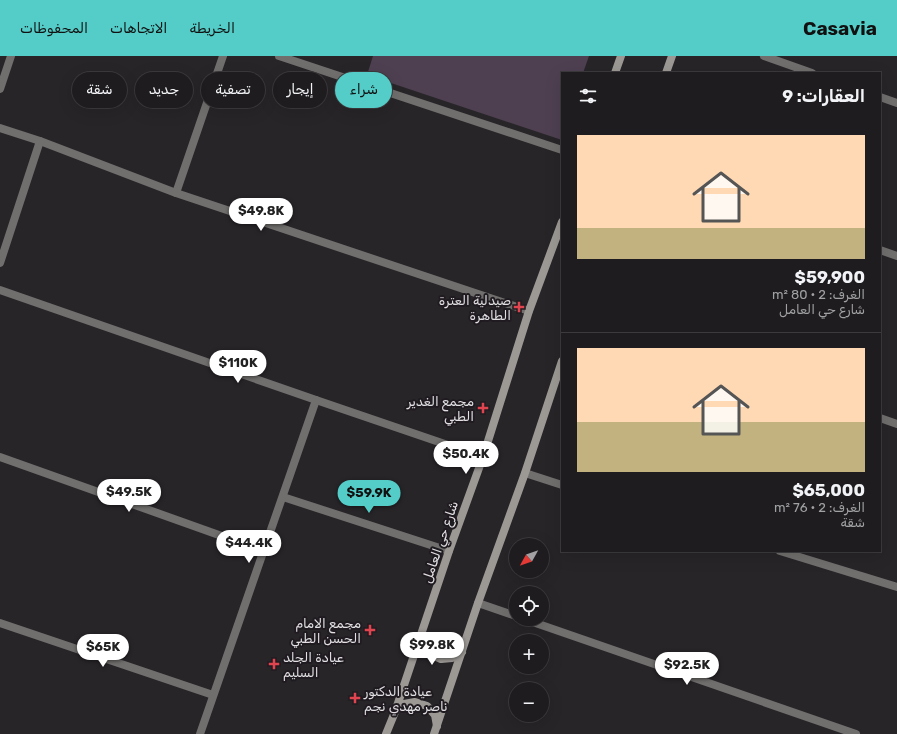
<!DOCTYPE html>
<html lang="ar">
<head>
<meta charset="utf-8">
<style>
  :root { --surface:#1e1c1f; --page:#2b292c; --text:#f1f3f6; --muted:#a1a1a4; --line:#3c3a3d; --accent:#54cdc8 }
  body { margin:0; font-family:Rubik,Cairo,sans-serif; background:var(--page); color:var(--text); direction:rtl; height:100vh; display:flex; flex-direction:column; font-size:15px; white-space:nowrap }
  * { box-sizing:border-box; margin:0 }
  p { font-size:13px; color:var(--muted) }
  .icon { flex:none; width:22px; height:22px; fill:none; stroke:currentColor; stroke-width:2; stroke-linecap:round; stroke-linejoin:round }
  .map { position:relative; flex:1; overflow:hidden; direction:ltr }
  .panel { position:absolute; left:561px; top:16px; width:320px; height:480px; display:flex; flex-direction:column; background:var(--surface); border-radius:0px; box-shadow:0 4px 16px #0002,0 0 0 1px var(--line); direction:rtl }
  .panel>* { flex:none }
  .guide { position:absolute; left:12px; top:16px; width:380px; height:36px; direction:rtl; display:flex; gap:8px }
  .needle { width:26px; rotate:230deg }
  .tools { position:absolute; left:509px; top:482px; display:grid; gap:8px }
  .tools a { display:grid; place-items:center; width:40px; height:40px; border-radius:50%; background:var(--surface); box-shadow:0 4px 16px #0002,0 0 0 1px var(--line); font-size:20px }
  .price { position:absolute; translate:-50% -34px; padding:0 9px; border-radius:14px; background:#fff; color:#222; font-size:13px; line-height:26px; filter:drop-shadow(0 1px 2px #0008) }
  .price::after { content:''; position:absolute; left:50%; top:24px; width:12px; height:9px; margin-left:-6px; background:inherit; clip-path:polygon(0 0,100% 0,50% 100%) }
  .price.current { background:var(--accent); color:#111 }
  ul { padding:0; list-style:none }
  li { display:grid; align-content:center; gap:8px; height:212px; padding:0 16px }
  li+li { border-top:1px solid var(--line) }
  li span { display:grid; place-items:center; height:124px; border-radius:0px; color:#555 }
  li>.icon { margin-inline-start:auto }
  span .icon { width:72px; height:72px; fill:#fffc; stroke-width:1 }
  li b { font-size:17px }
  h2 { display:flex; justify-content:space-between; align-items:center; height:48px; padding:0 16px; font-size:17px }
  .tag { padding:0 14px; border-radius:18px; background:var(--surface); box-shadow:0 4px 16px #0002,0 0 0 1px var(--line); font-size:14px; line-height:36px }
  .tag.current { background:var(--accent); color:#111 }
  header { display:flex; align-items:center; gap:24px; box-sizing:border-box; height:56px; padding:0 20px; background:var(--accent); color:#111 }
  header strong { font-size:19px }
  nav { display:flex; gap:22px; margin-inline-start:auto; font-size:14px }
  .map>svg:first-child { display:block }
  .green { fill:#4e4051 }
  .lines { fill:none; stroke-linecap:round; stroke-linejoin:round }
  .minor { stroke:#716f6d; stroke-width:8 }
  .secondary { stroke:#9c9995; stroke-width:8 }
  .health-dot { fill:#e0444e; stroke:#1f1b20; stroke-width:1.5 }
  .labels { text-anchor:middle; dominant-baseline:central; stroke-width:4; stroke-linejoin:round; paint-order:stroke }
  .poi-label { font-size:13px; fill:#e2e0e3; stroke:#1f1b20; text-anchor:end }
  .street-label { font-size:13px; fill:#e2e0e3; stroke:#1f1b20 }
</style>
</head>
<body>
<header>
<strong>Casavia</strong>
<nav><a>الخريطة</a><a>الاتجاهات</a><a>المحفوظات</a></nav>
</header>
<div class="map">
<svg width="897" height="678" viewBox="0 0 897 678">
  <rect width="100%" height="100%" fill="#282529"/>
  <path class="green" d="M373,0H589L583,17H562V84L367,19Z"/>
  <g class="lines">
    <g class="minor">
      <path d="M279,0L562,94"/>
      <path d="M764,0L812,17"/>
      <path d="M0,33L11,0"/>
      <path d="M880,41L897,47"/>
      <path d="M0,72L40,85L176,137L529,255"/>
      <path d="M176,137L223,0"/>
      <path d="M880,194L897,200"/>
      <path d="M0,207L40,85"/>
      <path d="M0,234L316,344L483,401"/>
      <path d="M880,362L897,368"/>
      <path d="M0,401L264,495"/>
      <path d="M525,417L562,429"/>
      <path d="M283,441L449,495"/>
      <path d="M780,495L897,531"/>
      <path d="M478,547L516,560"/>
      <path d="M524,563L856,678"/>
      <path d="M0,567L213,639"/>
      <path d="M200,678L316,344"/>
    </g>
    <g class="secondary">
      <path d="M615,17L621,0"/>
      <path d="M666,17L672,0"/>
      <path d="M421,579L423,589L430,598L441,603L452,602L462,596"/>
      <path d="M395,655L404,648L415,646L427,650L435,659L437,670"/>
      <path d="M386,678L395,656L449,495L483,401L529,255L562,166"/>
      <path d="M434,678L478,547L525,417L562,305"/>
    </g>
  </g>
  <g class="health-dot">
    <path d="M517 245h4v4h4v4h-4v4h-4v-4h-4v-4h4z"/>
    <path d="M481 346h4v4h4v4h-4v4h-4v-4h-4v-4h4z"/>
    <path d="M368 568h4v4h4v4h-4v4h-4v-4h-4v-4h4z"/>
    <path d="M272 602h4v4h4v4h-4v4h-4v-4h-4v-4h4z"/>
    <path d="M353 636h4v4h4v4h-4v4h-4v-4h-4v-4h4z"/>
  </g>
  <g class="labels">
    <g class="poi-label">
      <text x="511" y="244">صيدلية العترة<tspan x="511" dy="15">الطاهرة</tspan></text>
      <text x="474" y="345">مجمع الغدير<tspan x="474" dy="15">الطبي</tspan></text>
      <text x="361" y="567">مجمع الامام<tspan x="361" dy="15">الحسن الطبي</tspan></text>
      <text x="283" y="601" text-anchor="start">عيادة الجلد<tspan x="283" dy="15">السليم</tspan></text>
      <text x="364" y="635" text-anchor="start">عيادة الدكتور<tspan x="364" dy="15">ناصر مهدي نجم</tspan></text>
    </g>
    <g class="street-label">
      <text transform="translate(440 486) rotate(-71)">شارع حي العامل</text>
    </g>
  </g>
</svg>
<div class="tools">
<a><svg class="needle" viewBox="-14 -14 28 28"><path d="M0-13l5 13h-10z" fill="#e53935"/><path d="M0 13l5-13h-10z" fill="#a1a1a4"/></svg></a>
<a><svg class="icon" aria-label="locate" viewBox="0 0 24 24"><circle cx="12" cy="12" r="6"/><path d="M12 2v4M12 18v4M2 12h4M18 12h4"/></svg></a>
<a>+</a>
<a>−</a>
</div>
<b class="price" style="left:261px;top:176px">$49.8K</b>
<b class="price" style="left:238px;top:328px">$110K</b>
<b class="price" style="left:466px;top:419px">$50.4K</b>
<b class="price" style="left:129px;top:457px">$49.5K</b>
<b class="price current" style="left:369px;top:458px">$59.9K</b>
<b class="price" style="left:249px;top:508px">$44.4K</b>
<b class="price" style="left:432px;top:610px">$99.8K</b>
<b class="price" style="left:103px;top:612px">$65K</b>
<b class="price" style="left:687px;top:630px">$92.5K</b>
<div class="guide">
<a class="tag current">شراء</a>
<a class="tag">إيجار</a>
<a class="tag">تصفية</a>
<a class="tag">جديد</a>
<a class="tag">شقة</a>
</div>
<section class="panel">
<h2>العقارات: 9<svg class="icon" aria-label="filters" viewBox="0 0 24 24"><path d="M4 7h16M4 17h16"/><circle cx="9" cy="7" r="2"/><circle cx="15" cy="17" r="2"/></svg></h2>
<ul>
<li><span style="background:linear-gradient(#ffd9b3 75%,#c2b280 0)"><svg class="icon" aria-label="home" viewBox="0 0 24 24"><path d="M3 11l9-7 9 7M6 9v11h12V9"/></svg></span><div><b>$59,900</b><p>الغرف: 2 · 80 m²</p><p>شارع حي العامل</p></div></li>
<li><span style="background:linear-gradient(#ffd9b3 60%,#c2b280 0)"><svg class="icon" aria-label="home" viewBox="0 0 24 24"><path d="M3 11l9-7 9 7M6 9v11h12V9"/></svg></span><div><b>$65,000</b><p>الغرف: 2 · 76 m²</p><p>شقة</p></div></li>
</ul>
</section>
</div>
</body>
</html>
